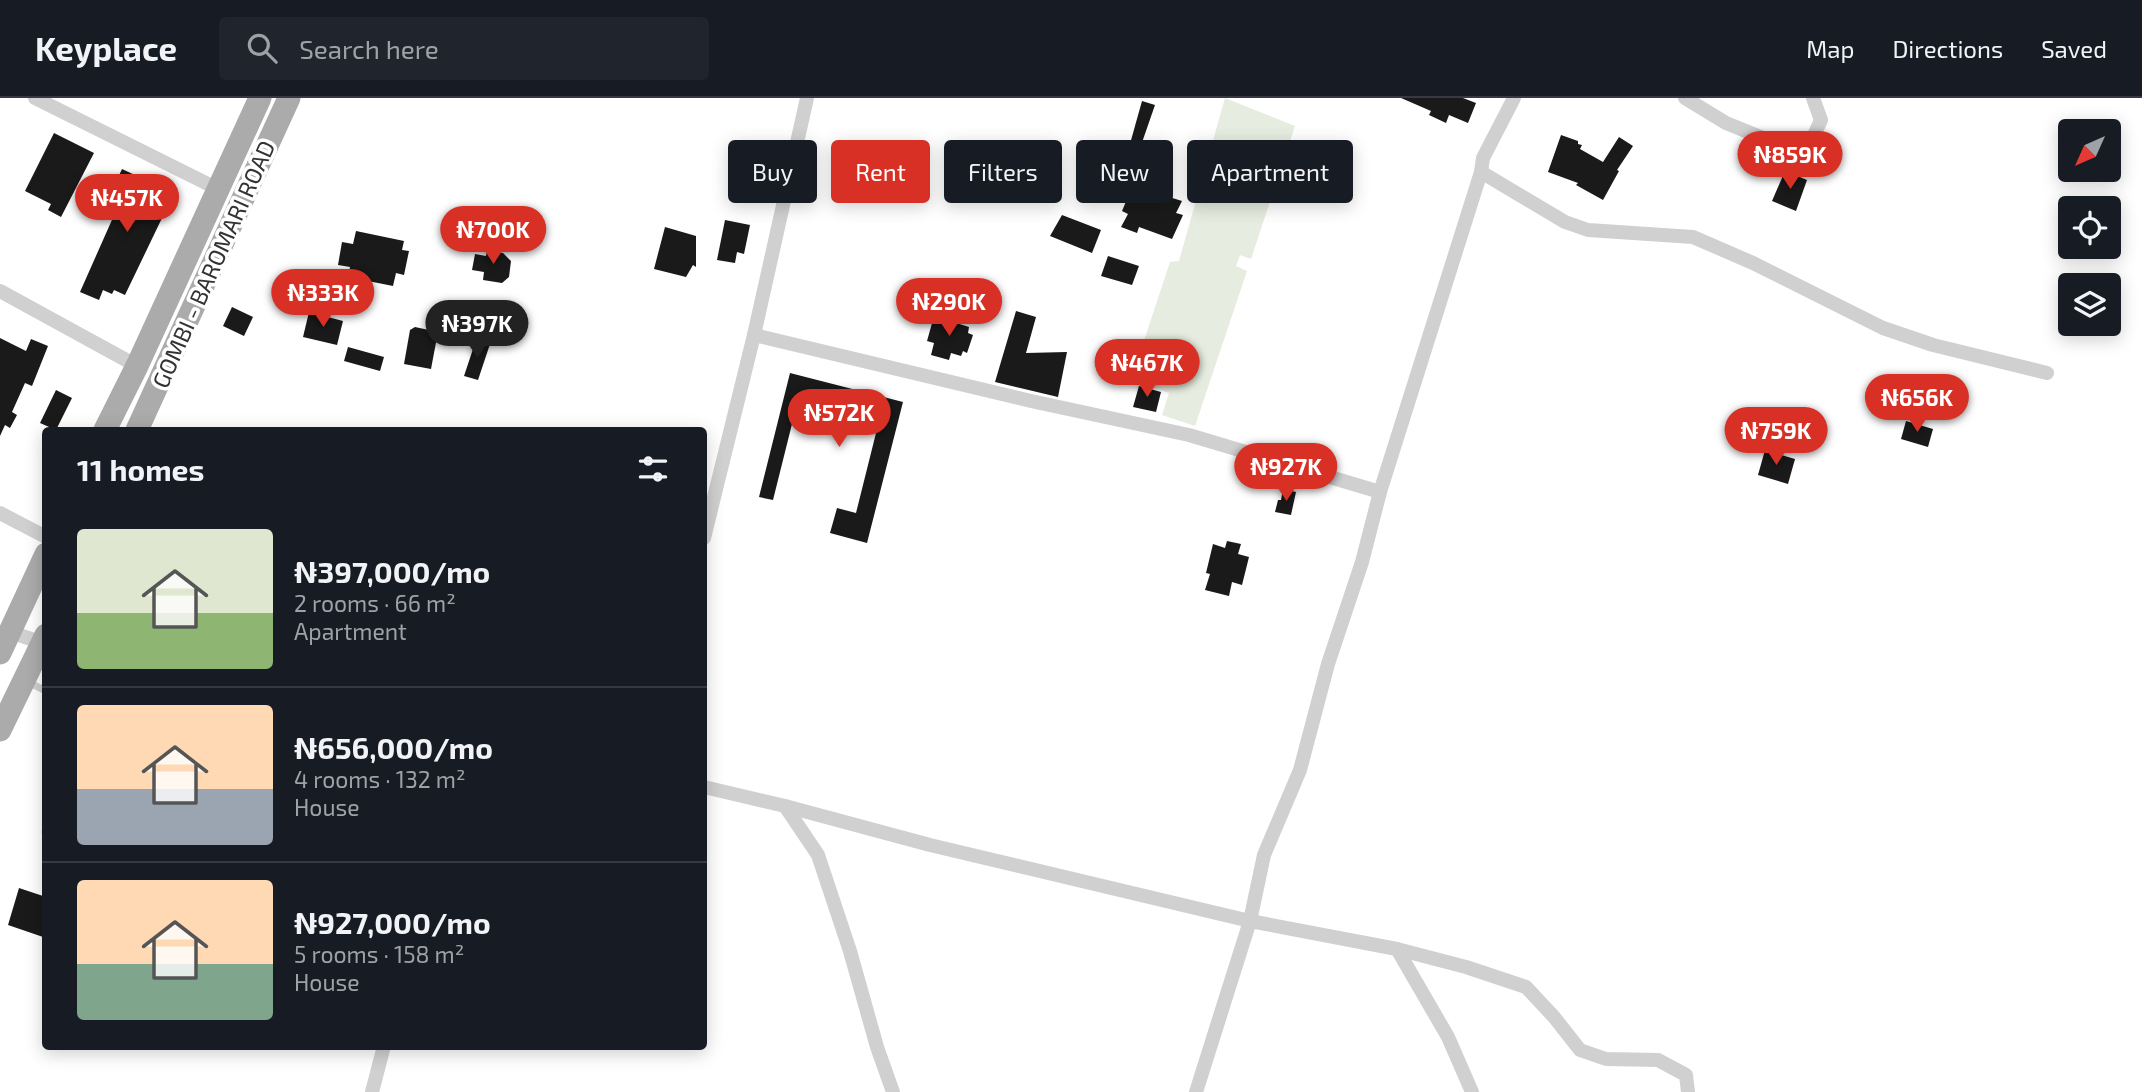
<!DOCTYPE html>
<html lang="en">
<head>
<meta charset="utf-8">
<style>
  :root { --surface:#171b24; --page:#20242c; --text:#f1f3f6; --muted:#9ea1a6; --line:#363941; --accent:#d93025 }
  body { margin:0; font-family:"Exo 2",sans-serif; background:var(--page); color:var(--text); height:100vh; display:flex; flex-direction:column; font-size:26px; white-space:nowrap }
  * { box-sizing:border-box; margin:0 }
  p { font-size:23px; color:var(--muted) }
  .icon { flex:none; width:38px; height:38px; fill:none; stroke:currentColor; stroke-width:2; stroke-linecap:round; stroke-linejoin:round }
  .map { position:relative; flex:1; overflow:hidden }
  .side { position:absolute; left:42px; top:329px; width:665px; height:623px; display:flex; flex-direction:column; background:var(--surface); border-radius:7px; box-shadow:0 4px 18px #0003 }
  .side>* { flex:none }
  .top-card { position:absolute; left:728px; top:42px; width:665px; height:63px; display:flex; gap:14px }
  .needle { width:46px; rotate:225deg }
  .tools { position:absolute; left:2058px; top:21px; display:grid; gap:14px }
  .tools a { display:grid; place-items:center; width:63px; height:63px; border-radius:7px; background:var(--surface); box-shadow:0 4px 18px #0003; font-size:35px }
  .price { position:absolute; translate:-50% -60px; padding:0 16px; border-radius:24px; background:var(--accent); color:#fff; font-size:23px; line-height:46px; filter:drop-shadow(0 2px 4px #0008) }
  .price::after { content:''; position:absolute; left:50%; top:42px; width:21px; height:16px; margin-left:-10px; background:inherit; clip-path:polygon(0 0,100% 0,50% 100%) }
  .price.active { background:#222; color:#fff }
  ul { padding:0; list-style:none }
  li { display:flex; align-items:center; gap:21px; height:175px; padding:0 35px }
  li+li { border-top:2px solid var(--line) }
  li span { display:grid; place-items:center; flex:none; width:196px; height:140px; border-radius:7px; color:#555 }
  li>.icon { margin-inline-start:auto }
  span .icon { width:84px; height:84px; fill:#fffc; stroke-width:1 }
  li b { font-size:30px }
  h2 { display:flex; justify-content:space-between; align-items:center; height:84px; padding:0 35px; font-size:30px }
  .chip { padding:0 24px; border-radius:7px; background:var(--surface); box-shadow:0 4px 18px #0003; font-size:24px; line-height:63px }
  .chip.active { background:var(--accent); color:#fff }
  header { display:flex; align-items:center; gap:42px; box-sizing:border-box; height:98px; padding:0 35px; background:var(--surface); border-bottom:2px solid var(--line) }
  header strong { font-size:33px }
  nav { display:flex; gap:38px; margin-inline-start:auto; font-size:24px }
  .search { width:490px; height:63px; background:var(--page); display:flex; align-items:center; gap:18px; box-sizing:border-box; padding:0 24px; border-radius:7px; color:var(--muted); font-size:26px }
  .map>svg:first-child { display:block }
  .green { fill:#e6ecdf }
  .building { fill:#1a1a1a }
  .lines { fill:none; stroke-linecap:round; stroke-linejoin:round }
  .service { stroke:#d0d0d0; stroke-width:7 }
  .minor { stroke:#d0d0d0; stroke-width:14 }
  .primary { stroke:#ababab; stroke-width:23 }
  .labels { text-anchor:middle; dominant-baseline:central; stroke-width:7; stroke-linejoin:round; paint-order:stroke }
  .street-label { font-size:23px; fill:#333; stroke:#fff }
</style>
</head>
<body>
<header>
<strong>Keyplace</strong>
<div class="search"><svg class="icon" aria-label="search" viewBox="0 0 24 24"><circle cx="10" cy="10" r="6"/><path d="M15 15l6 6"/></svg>Search here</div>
<nav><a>Map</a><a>Directions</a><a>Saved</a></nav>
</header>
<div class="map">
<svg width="2142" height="994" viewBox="0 0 2142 994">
  <rect width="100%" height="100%" fill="#fff"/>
  <path class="green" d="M1225,0L1295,28L1251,161L1240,157L1236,168L1247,173L1195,328L1162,317L1169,295L1131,282L1170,164L1179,163Z"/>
  <g class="building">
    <path d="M1401,0H1463L1476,5L1468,25L1449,17L1446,25L1429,17L1431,13Z"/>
    <path d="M1142,3L1155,7L1138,56L1128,53Z"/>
    <path d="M54,35L94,55L61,119L48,112L51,106L25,93Z"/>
    <path d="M1561,37L1578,43V46L1582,47L1580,51L1603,64L1619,39L1633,48L1617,72L1619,73L1603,102L1576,87L1578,85L1548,74Z"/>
    <path d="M122,71L154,86L156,84L175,93L125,197L114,192L112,196L103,192L99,202L80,194L119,106L108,101Z"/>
    <path d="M1785,73L1807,82L1796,113L1772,103Z"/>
    <path d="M1149,83L1169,91L1166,98L1182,103L1176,115L1183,117L1172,141L1139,129L1137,135L1121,129L1128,116L1122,113L1127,101L1133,102L1137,87L1146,89Z"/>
    <path d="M1062,117L1101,132L1092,155L1050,138Z"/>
    <path d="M725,122L750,127L744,156L737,154L735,165L717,162Z"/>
    <path d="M665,129L696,138V169L693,167L686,179L654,171Z"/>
    <path d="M356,133L404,143L402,152L409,153L404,177L396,175L393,188L348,179L350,169L338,167L342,144L353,146Z"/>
    <path d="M487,153L503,155L511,163L509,179L502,185L483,182L484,174L472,172L475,156L486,158Z"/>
    <path d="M1108,158L1139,168L1132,187L1101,178Z"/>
    <path d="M232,209L253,219L244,238L223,228Z"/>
    <path d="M1016,213L1036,219L1026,255L1067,254L1058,299L995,284Z"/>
    <path d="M309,214L343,223L337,247L303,239Z"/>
    <path d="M934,218L969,229L968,235L973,237L967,255L963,253L961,258L951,255L949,262L931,257L934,245L927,243Z"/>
    <path d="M415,229L438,234L431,271L404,266L410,232Z"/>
    <path d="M0,240L26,253L31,241L48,248L32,288L25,285L12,314L17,317L10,330L5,327L0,338Z"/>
    <path d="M476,242L490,246L478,282L464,278Z"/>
    <path d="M348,249L384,259L380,273L344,263Z"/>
    <path d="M790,275L903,304L867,445L830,435L837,410L856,415L881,315L800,294L773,402L759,399Z"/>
    <path d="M1139,288L1161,294L1156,314L1133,309Z"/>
    <path d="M56,292L72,300L56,332L40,325Z"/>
    <path d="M1906,323L1933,331L1928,349L1901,341Z"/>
    <path d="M1765,352L1795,361L1788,386L1758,377Z"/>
    <path d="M1283,391L1296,394L1291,417L1275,414L1278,402H1281Z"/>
    <path d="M1227,443L1241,446L1238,456L1249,459L1242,487L1232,484L1229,498L1205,492L1210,476L1206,475L1213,446L1225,450Z"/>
    <path d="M19,790L46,799V840L8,827Z"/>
  </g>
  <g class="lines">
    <g class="service">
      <path d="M28,584L46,593"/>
      <path d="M45,734H46"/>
    </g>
    <g class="minor">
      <path d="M35,0L218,91"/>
      <path d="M1685,0L1726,25L1805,57L1821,22L1813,0"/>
      <path d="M1481,74L1565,124L1588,132L1693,139L1753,165L1883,230L1933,247L2047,275"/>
      <path d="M0,193L137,268"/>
      <path d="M754,237L1031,303L1189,337L1380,394"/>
      <path d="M0,415L46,439"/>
      <path d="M704,440L754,237L807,0"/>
      <path d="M10,534L46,546"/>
      <path d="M704,689L785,708L930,747L1250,823L1397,851L1466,869L1526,889L1554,919L1580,952L1606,961L1658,962L1686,977L1688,994"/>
      <path d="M785,708L818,757L850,853L877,949L893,994"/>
      <path d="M1397,851L1448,939L1472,994"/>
      <path d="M372,994L384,948"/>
      <path d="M1196,994L1250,823L1264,757L1300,672L1328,566L1362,464L1380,394L1481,74L1483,60L1514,0"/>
    </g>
    <g class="primary">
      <path d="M105,332L137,268L260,0"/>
      <path d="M137,332L289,0"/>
      <path d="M0,555L46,456"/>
      <path d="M0,632L46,537"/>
    </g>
  </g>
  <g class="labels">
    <g class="street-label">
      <text transform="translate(213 166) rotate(-66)">GOMBI - BAROMARI ROAD</text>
    </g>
  </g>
</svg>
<div class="tools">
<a><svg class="needle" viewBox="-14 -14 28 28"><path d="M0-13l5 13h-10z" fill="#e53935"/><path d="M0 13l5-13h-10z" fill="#9ea1a6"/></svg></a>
<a><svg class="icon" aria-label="locate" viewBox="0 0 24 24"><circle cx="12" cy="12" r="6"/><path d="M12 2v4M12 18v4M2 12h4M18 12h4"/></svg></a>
<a><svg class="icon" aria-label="layers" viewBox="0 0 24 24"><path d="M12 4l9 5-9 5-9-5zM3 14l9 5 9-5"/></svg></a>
</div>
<b class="price" style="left:1790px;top:93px">₦859K</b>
<b class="price" style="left:127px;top:136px">₦457K</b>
<b class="price" style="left:493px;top:168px">₦700K</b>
<b class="price" style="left:323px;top:231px">₦333K</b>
<b class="price" style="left:949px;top:240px">₦290K</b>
<b class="price active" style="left:477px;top:262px">₦397K</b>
<b class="price" style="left:1147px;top:301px">₦467K</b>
<b class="price" style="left:1917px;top:336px">₦656K</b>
<b class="price" style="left:839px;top:351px">₦572K</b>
<b class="price" style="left:1776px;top:369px">₦759K</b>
<b class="price" style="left:1286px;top:405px">₦927K</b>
<div class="top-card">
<a class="chip">Buy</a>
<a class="chip active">Rent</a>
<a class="chip">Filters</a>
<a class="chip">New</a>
<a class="chip">Apartment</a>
</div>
<section class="side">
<h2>11 homes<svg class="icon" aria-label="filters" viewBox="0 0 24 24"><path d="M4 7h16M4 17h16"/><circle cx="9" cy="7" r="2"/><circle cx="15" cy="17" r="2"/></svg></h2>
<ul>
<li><span style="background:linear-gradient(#dfe7d0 60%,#8fb573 0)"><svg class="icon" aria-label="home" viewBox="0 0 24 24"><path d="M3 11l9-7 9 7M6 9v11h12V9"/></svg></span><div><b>₦397,000/mo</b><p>2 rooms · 66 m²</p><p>Apartment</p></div></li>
<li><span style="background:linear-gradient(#ffd9b3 60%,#9aa5b1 0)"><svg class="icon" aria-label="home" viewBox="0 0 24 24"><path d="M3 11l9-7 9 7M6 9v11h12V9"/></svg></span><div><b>₦656,000/mo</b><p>4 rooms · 132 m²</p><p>House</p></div></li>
<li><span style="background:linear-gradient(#ffd9b3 60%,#7fa58c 0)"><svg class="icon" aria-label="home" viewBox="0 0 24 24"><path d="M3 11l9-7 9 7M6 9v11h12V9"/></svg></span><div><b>₦927,000/mo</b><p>5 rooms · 158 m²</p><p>House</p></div></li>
</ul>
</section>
</div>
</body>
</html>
